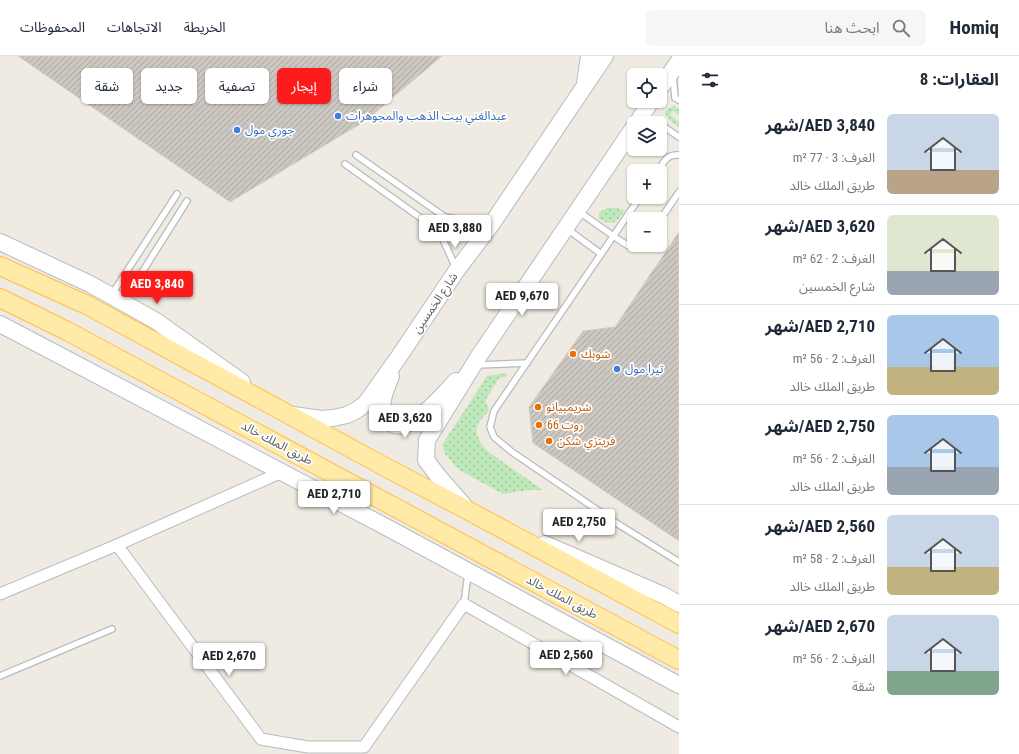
<!DOCTYPE html>
<html lang="ar">
<head>
<meta charset="utf-8">
<style>
  :root { --surface:#fff; --page:#f6f6f7; --text:#1f2937; --muted:#747a83; --line:#e0e1e3; --accent:#fc1c1b }
  body { margin:0; font-family:"Roboto Condensed","Noto Sans Arabic",sans-serif; background:var(--page); color:var(--text); direction:rtl; height:100vh; display:flex; flex-direction:column; font-size:15px; white-space:nowrap }
  * { box-sizing:border-box; margin:0 }
  p { font-size:13px; color:var(--muted) }
  .icon { flex:none; width:22px; height:22px; fill:none; stroke:currentColor; stroke-width:2; stroke-linecap:round; stroke-linejoin:round }
  .map { position:relative; flex:1; overflow:hidden; direction:ltr }
  .details { display:flex; flex-direction:column; background:var(--surface); width:340px }
  .details>* { flex:none }
  .top-card { position:absolute; left:12px; top:12px; width:380px; height:36px; direction:rtl; display:flex; gap:8px }
  .tools { position:absolute; left:627px; top:12px; display:grid; gap:8px }
  .tools a { display:grid; place-items:center; width:40px; height:40px; border-radius:6px; background:var(--surface); box-shadow:0 1px 3px #0004; font-size:20px }
  .price { position:absolute; translate:-50% -34px; padding:0 9px; border-radius:4px; background:#fff; color:#222; font-size:13px; line-height:26px; filter:drop-shadow(0 1px 2px #0008) }
  .price::after { content:''; position:absolute; left:50%; top:24px; width:12px; height:9px; margin-left:-6px; background:inherit; clip-path:polygon(0 0,100% 0,50% 100%) }
  .price.on { background:var(--accent); color:#fff }
  ul { padding:0; list-style:none }
  li { display:flex; align-items:center; gap:12px; height:100px; padding:0 20px }
  li+li { border-top:1px solid var(--line) }
  li span { display:grid; place-items:center; flex:none; width:112px; height:80px; border-radius:6px; color:#555 }
  li>.icon { margin-inline-start:auto }
  span .icon { width:48px; height:48px; fill:#fffc; stroke-width:1 }
  li b { font-size:17px }
  h2 { display:flex; justify-content:space-between; align-items:center; height:48px; padding:0 20px; font-size:17px }
  .tag { padding:0 14px; border-radius:6px; background:var(--surface); box-shadow:0 1px 3px #0004; font-size:14px; line-height:36px }
  .tag.on { background:var(--accent); color:#fff }
  header { display:flex; align-items:center; gap:24px; box-sizing:border-box; height:56px; padding:0 20px; background:var(--surface); border-bottom:1px solid var(--line) }
  header strong { font-size:19px }
  nav { display:flex; gap:22px; margin-inline-start:auto; font-size:14px }
  .search { width:280px; height:36px; background:var(--page); display:flex; align-items:center; gap:10px; box-sizing:border-box; padding:0 14px; border-radius:6px; color:var(--muted); font-size:15px }
  main { display:flex; flex:1; min-height:0 }
  .map>svg:first-child { display:block }
  .green { fill:url(#green-dots) }
  .building { fill:url(#building-hatch); stroke:#d4ccbf }
  .lines { fill:none; stroke-linecap:round; stroke-linejoin:round }
  .lane-casing { stroke:#b7bbc0; stroke-width:8 }
  .street-casing { stroke:#b7bbc0; stroke-width:13 }
  .secondary-casing { stroke:#b7bcc2; stroke-width:18 }
  .primary-casing { stroke:#ffbf4b; stroke-width:20 }
  .lane { stroke:#fff; stroke-width:5.5 }
  .street { stroke:#fff; stroke-width:11 }
  .secondary { stroke:#fff; stroke-width:16 }
  .primary { stroke:#ffeaa7; stroke-width:18 }
  .shop-dot { fill:#3f7fe0; stroke:#fff; stroke-width:1.5 }
  .food-dot { fill:#e8710a; stroke:#fff; stroke-width:1.5 }
  .labels { text-anchor:middle; dominant-baseline:central; stroke-width:3.5; stroke-linejoin:round; paint-order:stroke }
  .shop-label { font-size:12px; fill:#366cbe; stroke:#fff; text-anchor:start }
  .street-label { font-size:12px; fill:#5a5f64; stroke:#fff }
  .food-label { font-size:12px; fill:#c56008; stroke:#fff; text-anchor:start }
</style>
</head>
<body>
<header>
<strong>Homiq</strong>
<div class="search"><svg class="icon" aria-label="search" viewBox="0 0 24 24"><circle cx="10" cy="10" r="6"/><path d="M15 15l6 6"/></svg>ابحث هنا</div>
<nav><a>الخريطة</a><a>الاتجاهات</a><a>المحفوظات</a></nav>
</header>
<main>
<section class="details">
<h2>العقارات: 8<svg class="icon" aria-label="filters" viewBox="0 0 24 24"><path d="M4 7h16M4 17h16"/><circle cx="9" cy="7" r="2"/><circle cx="15" cy="17" r="2"/></svg></h2>
<ul>
<li><span style="background:linear-gradient(#c9d6e8 70%,#b9a48a 0)"><svg class="icon" aria-label="home" viewBox="0 0 24 24"><path d="M3 11l9-7 9 7M6 9v11h12V9"/></svg></span><div><b>AED 3,840/شهر</b><p>الغرف: 3 · 77 m²</p><p>طريق الملك خالد</p></div></li>
<li><span style="background:linear-gradient(#dfe7d0 70%,#9aa5b1 0)"><svg class="icon" aria-label="home" viewBox="0 0 24 24"><path d="M3 11l9-7 9 7M6 9v11h12V9"/></svg></span><div><b>AED 3,620/شهر</b><p>الغرف: 2 · 62 m²</p><p>شارع الخمسين</p></div></li>
<li><span style="background:linear-gradient(#a9c7e8 65%,#c2b280 0)"><svg class="icon" aria-label="home" viewBox="0 0 24 24"><path d="M3 11l9-7 9 7M6 9v11h12V9"/></svg></span><div><b>AED 2,710/شهر</b><p>الغرف: 2 · 56 m²</p><p>طريق الملك خالد</p></div></li>
<li><span style="background:linear-gradient(#a9c7e8 65%,#9aa5b1 0)"><svg class="icon" aria-label="home" viewBox="0 0 24 24"><path d="M3 11l9-7 9 7M6 9v11h12V9"/></svg></span><div><b>AED 2,750/شهر</b><p>الغرف: 2 · 56 m²</p><p>طريق الملك خالد</p></div></li>
<li><span style="background:linear-gradient(#c9d6e8 65%,#c2b280 0)"><svg class="icon" aria-label="home" viewBox="0 0 24 24"><path d="M3 11l9-7 9 7M6 9v11h12V9"/></svg></span><div><b>AED 2,560/شهر</b><p>الغرف: 2 · 58 m²</p><p>طريق الملك خالد</p></div></li>
<li><span style="background:linear-gradient(#c9d6e8 70%,#7fa58c 0)"><svg class="icon" aria-label="home" viewBox="0 0 24 24"><path d="M3 11l9-7 9 7M6 9v11h12V9"/></svg></span><div><b>AED 2,670/شهر</b><p>الغرف: 2 · 56 m²</p><p>شقة</p></div></li>
</ul>
</section>
<div class="map">
<svg width="679" height="698" viewBox="0 0 679 698">
  <defs>
    <pattern id="green-dots" width="8" height="8" patternUnits="userSpaceOnUse"><rect width="8" height="8" fill="#bfe9bb"/><path d="M2 2h.1M6 6h.1" fill="none" stroke="#9ec09c" stroke-width="1.8" stroke-linecap="round"/></pattern>
    <pattern id="building-hatch" width="6" height="6" patternUnits="userSpaceOnUse"><rect width="6" height="6" fill="#ccc7c1"/><path d="M-1 1l2-2M0 6l6-6M5 7l2-2" fill="none" stroke="#a9a5a0"/></pattern>
  </defs>
  <rect width="100%" height="100%" fill="#efebe2"/>
  <g class="green">
    <path d="M674,50L679,54V59L673,55L670,59L679,66V71C672,66 655,55 674,50Z"/>
    <path d="M607,152H618L625,154C617,166 613,171 599,163V156Z"/>
    <path d="M631,178H634V185H627L625,182L627,179Z"/>
    <path d="M506,317L507,321L499,322L485,345L489,354C486,358 480,364 478,369C473,378 483,391 490,397L543,434H528L503,438L459,414L445,398L442,389L487,320Z"/>
  </g>
  <g class="building">
    <path d="M18,0H442L365,65L230,146Z"/>
    <path d="M679,176V485L533,387L529,351L583,275L615,271Z"/>
  </g>
  <g class="lines">
    <g class="lane-casing">
      <g id="lane">
        <path d="M673,19L675,42L679,44"/>
        <path d="M660,68L679,81"/>
        <path d="M356,99L445,161L489,169"/>
        <path d="M345,108L439,175L456,212"/>
        <path d="M658,115C664,106 666,98 679,99"/>
        <path d="M640,141L494,355L490,371L494,381L512,396L621,470L679,506"/>
        <path d="M578,155L622,186L629,190L638,189"/>
        <path d="M660,164L679,136"/>
        <path d="M566,172L601,198"/>
        <path d="M112,238L177,138"/>
        <path d="M124,245L187,145"/>
        <path d="M476,309L527,307"/>
        <path d="M464,548L468,518"/>
        <path d="M0,620L112,573"/>
      </g>
    </g>
    <g class="street-casing">
      <g id="street">
        <path d="M282,416L117,489L261,683L308,691H364L464,548L679,671"/>
        <path d="M0,538L117,489"/>
      </g>
    </g>
    <g class="secondary-casing">
      <g id="secondary">
        <path d="M585,28L589,0"/>
        <path d="M660,32L679,5"/>
        <path d="M637,67L651,45"/>
        <path d="M0,186L90,228L156,265L242,326"/>
        <path d="M0,268L388,472L679,629"/>
        <path d="M391,320C385,336 377,350 388,364C405,386 444,337 456,325"/>
        <path d="M293,359L321,363L333,362L347,359L357,354L366,347L398,302L457,214L491,169L605,0"/>
        <path d="M466,452L438,420L426,404L427,384L479,300L634,71"/>
        <path d="M545,488L663,539L679,548"/>
      </g>
    </g>
    <g class="primary-casing">
      <g id="primary">
        <path d="M0,210L87,249L387,412L467,454L679,568"/>
        <path d="M0,242L69,276L679,604"/>
      </g>
    </g>
    <use href="#lane" class="lane"/>
    <use href="#street" class="street"/>
    <use href="#secondary" class="secondary"/>
    <use href="#primary" class="primary"/>
  </g>
  <g class="shop-dot">
    <circle cx="338" cy="60" r="4"/>
    <circle cx="237" cy="74" r="4"/>
    <circle cx="617" cy="313" r="4"/>
  </g>
  <g class="food-dot">
    <circle cx="573" cy="298" r="4"/>
    <circle cx="538" cy="351" r="4"/>
    <circle cx="539" cy="369" r="4"/>
    <circle cx="549" cy="385" r="4"/>
  </g>
  <g class="labels">
    <g class="shop-label">
      <text x="346" y="60">عبدالغني بيت الذهب والمجوهرات</text>
      <text x="245" y="74">جوري مول</text>
      <text x="625" y="313">تيرا مول</text>
    </g>
    <g class="street-label">
      <text transform="translate(435 247) rotate(-56)">شارع الخمسين</text>
      <text transform="translate(277 387) rotate(28)">طريق الملك خالد</text>
      <text transform="translate(562 541) rotate(28)">طريق الملك خالد</text>
    </g>
    <g class="food-label">
      <text x="581" y="298">شوبك</text>
      <text x="546" y="351">شريمبيانو</text>
      <text x="547" y="369">روت 66</text>
      <text x="557" y="385">فرينزي شكن</text>
    </g>
  </g>
</svg>
<div class="tools">
<a><svg class="icon" aria-label="locate" viewBox="0 0 24 24"><circle cx="12" cy="12" r="6"/><path d="M12 2v4M12 18v4M2 12h4M18 12h4"/></svg></a>
<a><svg class="icon" aria-label="layers" viewBox="0 0 24 24"><path d="M12 4l9 5-9 5-9-5zM3 14l9 5 9-5"/></svg></a>
<a>+</a>
<a>−</a>
</div>
<b class="price" style="left:455px;top:193px">AED 3,880</b>
<b class="price on" style="left:157px;top:249px">AED 3,840</b>
<b class="price" style="left:522px;top:261px">AED 9,670</b>
<b class="price" style="left:405px;top:383px">AED 3,620</b>
<b class="price" style="left:334px;top:459px">AED 2,710</b>
<b class="price" style="left:579px;top:487px">AED 2,750</b>
<b class="price" style="left:566px;top:620px">AED 2,560</b>
<b class="price" style="left:229px;top:621px">AED 2,670</b>
<div class="top-card">
<a class="tag">شراء</a>
<a class="tag on">إيجار</a>
<a class="tag">تصفية</a>
<a class="tag">جديد</a>
<a class="tag">شقة</a>
</div>
</div>
</main>
</body>
</html>
